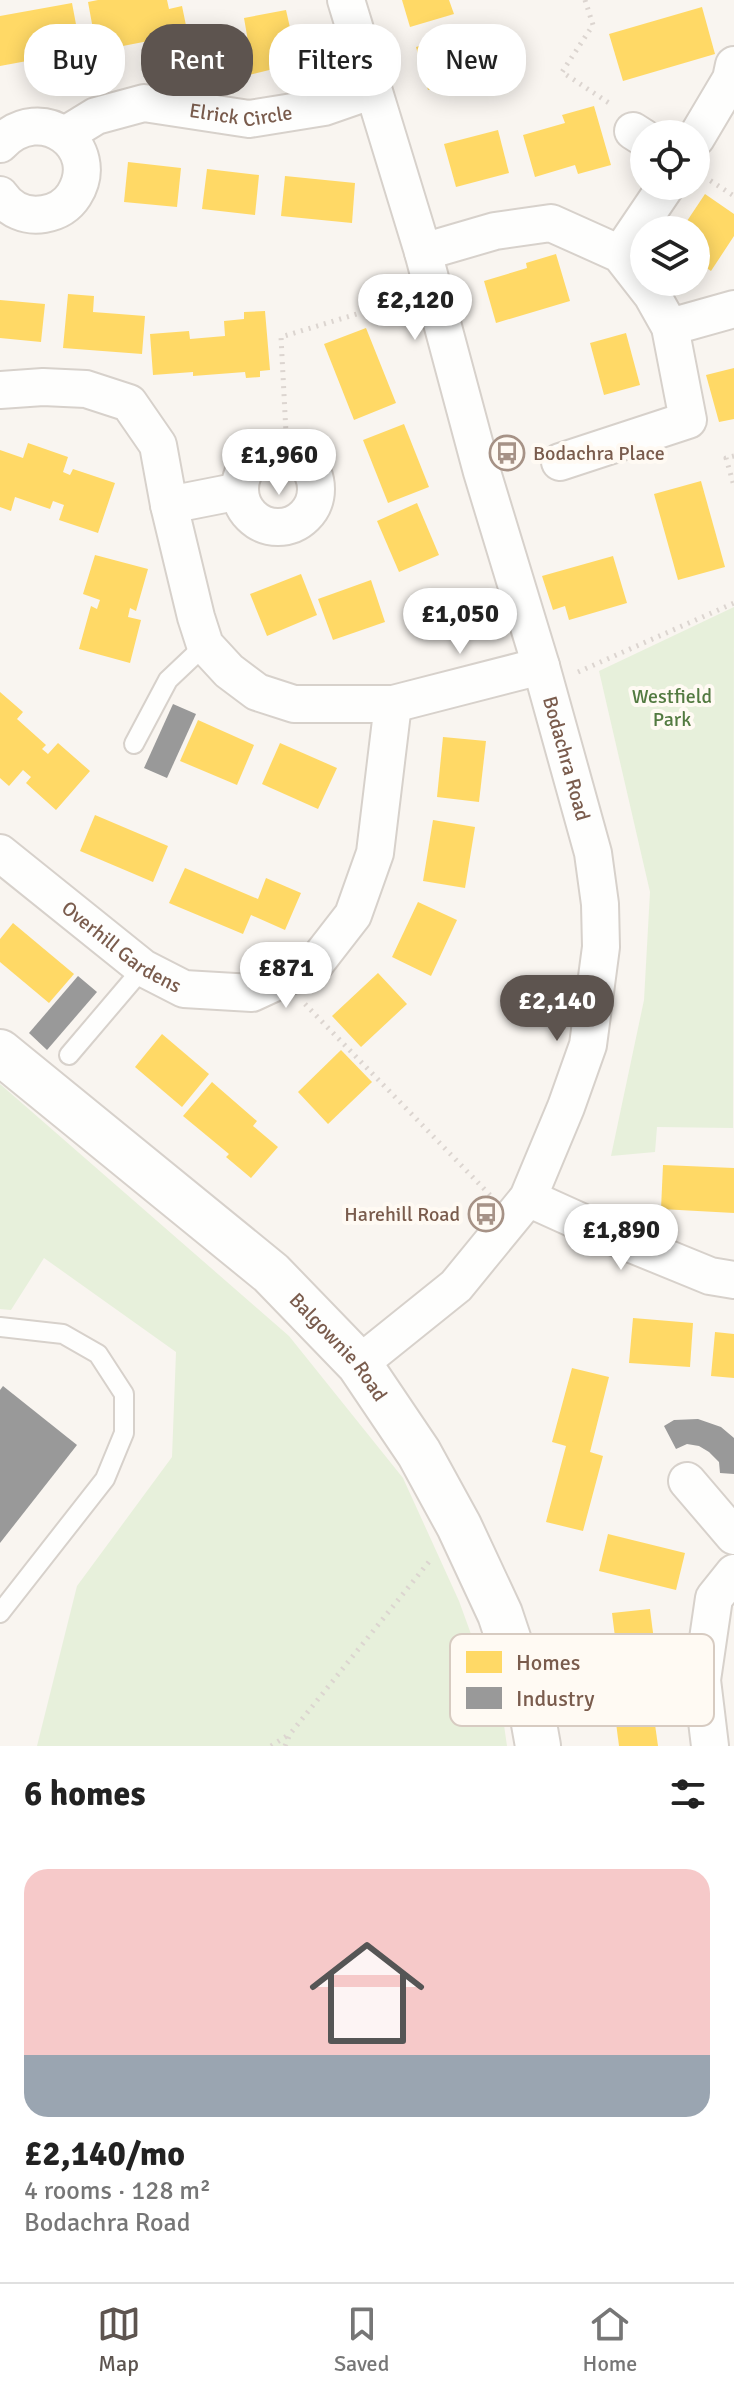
<!DOCTYPE html>
<html lang="en">
<head>
<meta charset="utf-8">
<style>
  :root { --surface:#fff; --page:#f2f2f2; --text:#222; --muted:#767676; --line:#e0e0e0; --accent:#5d544f }
  body { margin:0; font-family:Signika,sans-serif; background:var(--page); color:var(--text); height:100vh; display:flex; flex-direction:column; font-size:30px; white-space:nowrap }
  * { box-sizing:border-box; margin:0 }
  p { font-size:26px; color:var(--muted) }
  .icon { flex:none; width:44px; height:44px; fill:none; stroke:currentColor; stroke-width:2; stroke-linecap:round; stroke-linejoin:round }
  .map { position:relative; height:1746px; overflow:hidden }
  .details { display:flex; flex-direction:column; background:var(--surface); flex:1 }
  .details>* { flex:none }
  .hud { position:absolute; left:24px; top:24px; width:686px; height:72px; display:flex; gap:16px }
  .tools { position:absolute; left:630px; top:120px; display:grid; gap:16px }
  .tools a { display:grid; place-items:center; width:80px; height:80px; border-radius:50%; background:var(--surface); box-shadow:0 4px 20px #0003; font-size:40px }
  .price { position:absolute; translate:-50% -68px; padding:0 18px; border-radius:28px; background:#fff; color:#222; font-size:26px; line-height:52px; filter:drop-shadow(0 2px 4px #0008) }
  .price::after { content:''; position:absolute; left:50%; top:48px; width:24px; height:18px; margin-left:-12px; background:inherit; clip-path:polygon(0 0,100% 0,50% 100%) }
  .price.on { background:var(--accent); color:#fff }
  ul { padding:0; list-style:none }
  li { display:grid; align-content:center; gap:16px; height:424px; padding:0 24px }
  li+li { border-top:2px solid var(--line) }
  li span { display:grid; place-items:center; height:248px; border-radius:24px; color:#555 }
  li>.icon { margin-inline-start:auto }
  span .icon { width:144px; height:144px; fill:#fffc; stroke-width:1 }
  li b { font-size:34px }
  h2 { display:flex; justify-content:space-between; align-items:center; height:96px; padding:0 24px; font-size:34px }
  .chip { padding:0 28px; border-radius:32px; background:var(--surface); box-shadow:0 4px 20px #0003; font-size:28px; line-height:72px }
  .chip.on { background:var(--accent); color:#fff }
  .menu { display:flex; justify-content:space-around; align-items:center; height:112px; border-top:2px solid var(--line); background:var(--surface); font-size:22px; color:var(--muted) }
  .menu a { display:grid; justify-items:center; gap:4px }
  .menu .on { color:var(--accent) }
  .map>svg:first-child { display:block }
  .green { fill:#e7f0db }
  .homes { fill:#ffd966 }
  .industry { fill:#999 }
  .lines { fill:none; stroke-linecap:round; stroke-linejoin:round }
  .service-casing { stroke:#d7d1cb; stroke-width:22 }
  .minor-casing { stroke:#d7d1cb; stroke-width:40 }
  .tertiary-casing { stroke:#d7d1cb; stroke-width:48 }
  .path { stroke:#dcd5d0; stroke-width:5; stroke-dasharray:2 6; stroke-linecap:butt }
  .service { stroke:#fefefd; stroke-width:18 }
  .minor { stroke:#fefefd; stroke-width:36 }
  .tertiary { stroke:#fefefd; stroke-width:44 }
  .labels { text-anchor:middle; dominant-baseline:central; stroke-width:8; stroke-linejoin:round; paint-order:stroke }
  .street-label { font-size:20px; fill:#7a5c4d; stroke:#fffaf3 }
  .poi-label { font-size:20px; fill:#7a5c4d; stroke:#fffaf3; text-anchor:start }
  .park-label { font-size:20px; fill:#537a41; stroke:#fffaf3 }
  .key { fill:#fffaf3; stroke:#d7cbc1; stroke-width:2 }
  .key-label { font-size:22px; fill:#7a5c4d }
</style>
</head>
<body>
<div class="map">
<svg width="734" height="1746" viewBox="0 0 734 1746">
  <rect width="100%" height="100%" fill="#f9f5f0"/>
  <g class="green">
    <path d="M734,607L733,1128L657,1127L655,1152L611,1156L644,1000L650,892L599,671Z"/>
    <path d="M0,1084L289,1336L403,1478L459,1601L504,1725L507,1746H37L77,1586L172,1457L176,1352L44,1258L11,1310L0,1309Z"/>
  </g>
  <g class="homes">
    <path d="M98,0H167L169,9L182,6L189,40L165,44L164,38L97,51L88,2Z"/>
    <path d="M402,0H449L454,14L410,27Z"/>
    <path d="M72,3L81,51L0,66V16Z"/>
    <path d="M702,7L715,54L623,81L609,34Z"/>
    <path d="M286,10L298,63L249,75L239,69L235,50L249,47L244,18Z"/>
    <path d="M458,35L471,78L428,90L416,47Z"/>
    <path d="M594,106L611,165L578,174L575,165L535,177L523,135L565,123L562,115Z"/>
    <path d="M498,130L509,173L456,187L444,144Z"/>
    <path d="M128,162L181,168L177,207L124,202Z"/>
    <path d="M207,169L259,175L255,215L202,209Z"/>
    <path d="M285,176L355,183L352,223L281,216Z"/>
    <path d="M705,194L734,214V236L711,271L696,261V230H681Z"/>
    <path d="M556,254L570,301L496,323L484,281L527,268L526,263Z"/>
    <path d="M68,294L94,296L93,312L145,316L142,354L63,348Z"/>
    <path d="M0,300L45,304L41,342L0,338Z"/>
    <path d="M265,311L270,370L260,371V377L246,378L245,372L193,376V372L153,375L150,334L189,331L190,339L225,336L224,321L244,319V312Z"/>
    <path d="M366,328L396,403L354,420L324,344Z"/>
    <path d="M626,333L640,385L604,395L590,343Z"/>
    <path d="M734,368V419L719,422L706,375Z"/>
    <path d="M404,424L429,487L388,503L363,440Z"/>
    <path d="M28,443L68,457L63,472L70,475L73,469L115,483L98,533L59,520L64,505L53,501L50,509L15,497L11,511L0,507V450L23,458Z"/>
    <path d="M701,481L725,567L678,580L654,494Z"/>
    <path d="M417,503L439,555L399,572L377,521Z"/>
    <path d="M95,555L148,569L136,611L130,608L128,617L141,620L130,663L79,649L91,606L97,609L100,600L83,594Z"/>
    <path d="M613,556L627,603L569,620L565,606L553,610L542,576Z"/>
    <path d="M301,574L317,615L267,636L250,594Z"/>
    <path d="M371,580L385,622L333,640L318,599Z"/>
    <path d="M0,692L23,712L17,719L46,745L42,749L48,754L58,743L90,771L56,810L26,783L31,777L23,770L9,786L0,778Z"/>
    <path d="M198,720L254,745L237,785L180,761Z"/>
    <path d="M443,737L486,741L479,802L437,797Z"/>
    <path d="M280,743L337,768L318,809L262,784Z"/>
    <path d="M95,815L168,846L153,882L80,851Z"/>
    <path d="M433,820L475,827L465,888L423,881Z"/>
    <path d="M185,868L258,899L266,878L301,893L285,930L251,915L243,934L169,903Z"/>
    <path d="M418,902L457,920L431,976L392,957Z"/>
    <path d="M13,923L74,974L49,1003L0,962V939Z"/>
    <path d="M378,973L407,1004L361,1047L332,1016Z"/>
    <path d="M162,1034L209,1074L182,1107L135,1067Z"/>
    <path d="M341,1050L372,1082L328,1124L298,1092Z"/>
    <path d="M212,1082L257,1121L253,1126L278,1147L251,1178L226,1157L229,1154L183,1116Z"/>
    <path d="M663,1165L734,1168V1213L661,1209Z"/>
    <path d="M633,1318L693,1323L690,1367L629,1363Z"/>
    <path d="M715,1332L734,1334V1378L711,1376Z"/>
    <path d="M572,1368L609,1377L590,1452L603,1456L583,1531L546,1522L566,1446L552,1442Z"/>
    <path d="M608,1534L685,1553L676,1590L599,1571Z"/>
    <path d="M650,1609L660,1688L622,1692L612,1613Z"/>
    <path d="M653,1710L658,1746H619L615,1715Z"/>
  </g>
  <g class="industry">
    <path d="M173,704L196,714L167,778L144,768Z"/>
    <path d="M78,976L97,992L47,1050L29,1033Z"/>
    <path d="M3,1386L77,1445L0,1543V1390Z"/>
    <path d="M698,1419L721,1427L734,1438V1474L720,1473L719,1462L709,1452L699,1446L687,1444L676,1449L664,1426L674,1420Z"/>
  </g>
  <g class="lines">
    <g class="service-casing">
      <g id="service">
        <path d="M134,744L168,680L205,645"/>
        <path d="M69,1055L143,968"/>
        <path d="M0,1327L63,1334L98,1354L124,1394V1433L105,1479L0,1613"/>
      </g>
    </g>
    <g class="minor-casing">
      <g id="minor">
        <path id="s1" d="M346,0L423,252L482,472L541,666L593,853L600,904L601,947L588,1045L566,1107L528,1198L456,1286L359,1364"/>
        <path d="M633,131L644,138"/>
        <path id="s2" d="M65,135L96,116L144,103L249,119L324,107L373,90"/>
        <path d="M696,138L731,79L734,65"/>
        <path d="M0,144C41,100 104,147 74,195C67,206 56,212 44,214C26,217 10,210 0,195"/>
        <path d="M423,252L495,231L551,223L620,254L652,295L670,327L688,420L560,462"/>
        <path d="M620,254L666,186"/>
        <path d="M670,327L734,309"/>
        <path d="M0,390L43,387L86,389L129,403L158,445L169,505L196,617L205,645L229,671L257,692L294,704H393L541,666"/>
        <circle cx="278" cy="489" r="38"/>
        <path d="M169,505L240,491"/>
        <path id="s3" d="M0,853L143,968L184,989L252,993L315,964L353,915L375,853L393,704"/>
        <path d="M528,1198L612,1236L710,1276L734,1280"/>
        <path d="M687,1481L734,1536"/>
        <path d="M710,1746L702,1680L714,1598L734,1573"/>
      </g>
    </g>
    <g class="tertiary-casing">
      <g id="tertiary">
        <path id="s4" d="M0,1052L271,1273L359,1364L419,1453L459,1526L500,1614L531,1707L538,1746"/>
      </g>
    </g>
    <g class="path">
      <path d="M585,0L593,25L562,72L612,105"/>
      <path d="M697,172L734,196"/>
      <path d="M287,452L281,337L403,300"/>
      <path d="M734,456L726,458L734,486"/>
      <path d="M578,672L734,603"/>
      <path d="M305,1004L490,1195"/>
      <path d="M271,1746L290,1734"/>
      <path d="M285,1746L290,1734L432,1558"/>
    </g>
    <use href="#service" class="service"/>
    <use href="#minor" class="minor"/>
    <use href="#tertiary" class="tertiary"/>
  </g>
  <defs>
    <g id="bus-ring" transform="scale(1.8)"><circle r="9.5" fill="#fffaf3" stroke="#a69286" stroke-width="1.5"/><path d="M-5-6H5V4H4V6H2V4H-2V6H-4V4H-5ZM-3.5-4V0h7V-4ZM-3.5 1.2v1.5H-2V1.2ZM2 1.2v1.5H3.5V1.2Z" fill="#a69286"/></g>
  </defs>
  <g fill-rule="evenodd">
    <use href="#bus-ring" x="507" y="453"/>
    <use href="#bus-ring" x="486" y="1214"/>
  </g>
  <g class="labels">
    <g class="street-label">
      <text stroke="none"><textPath href="#s2" startOffset="184">Elrick Circle</textPath></text>
      <text stroke="none"><textPath href="#s1" startOffset="790">Bodachra Road</textPath></text>
      <text stroke="none"><textPath href="#s3" startOffset="154">Overhill Gardens</textPath></text>
      <text stroke="none"><textPath href="#s4" startOffset="450">Balgownie Road</textPath></text>
    </g>
    <g class="poi-label">
      <text x="533" y="453">Bodachra Place</text>
      <text x="460" y="1214" text-anchor="end">Harehill Road</text>
    </g>
    <g class="park-label">
      <text x="672" y="696">Westfield<tspan x="672" dy="23">Park</tspan></text>
    </g>
  </g>
  <rect x="450" y="1634" width="264" height="92" rx="12" class="key"/>
  <rect x="466" y="1651" width="36" height="22" fill="#ffd966"/>
  <rect x="466" y="1687" width="36" height="22" fill="#999"/>
  <g class="key-label">
    <text x="516" y="1670">Homes</text>
    <text x="516" y="1706">Industry</text>
  </g>
</svg>
<div class="tools">
<a><svg class="icon" aria-label="locate" viewBox="0 0 24 24"><circle cx="12" cy="12" r="6"/><path d="M12 2v4M12 18v4M2 12h4M18 12h4"/></svg></a>
<a><svg class="icon" aria-label="layers" viewBox="0 0 24 24"><path d="M12 4l9 5-9 5-9-5zM3 14l9 5 9-5"/></svg></a>
</div>
<b class="price" style="left:415px;top:342px">£2,120</b>
<b class="price" style="left:279px;top:497px">£1,960</b>
<b class="price" style="left:460px;top:656px">£1,050</b>
<b class="price" style="left:286px;top:1010px">£871</b>
<b class="price on" style="left:557px;top:1043px">£2,140</b>
<b class="price" style="left:621px;top:1272px">£1,890</b>
<div class="hud">
<a class="chip">Buy</a>
<a class="chip on">Rent</a>
<a class="chip">Filters</a>
<a class="chip">New</a>
</div>
</div>
<section class="details">
<h2>6 homes<svg class="icon" aria-label="filters" viewBox="0 0 24 24"><path d="M4 7h16M4 17h16"/><circle cx="9" cy="7" r="2"/><circle cx="15" cy="17" r="2"/></svg></h2>
<ul>
<li><span style="background:linear-gradient(#f6c9c9 75%,#9aa5b1 0)"><svg class="icon" aria-label="home" viewBox="0 0 24 24"><path d="M3 11l9-7 9 7M6 9v11h12V9"/></svg></span><div><b>£2,140/mo</b><p>4 rooms · 128 m²</p><p>Bodachra Road</p></div></li>
</ul>
</section>
<nav class="menu">
<a class="on"><svg class="icon" aria-label="map" viewBox="0 0 24 24"><path d="M3 6l6-2 6 2 6-2v14l-6 2-6-2-6 2zM9 4v14M15 6v14"/></svg>Map</a>
<a><svg class="icon" aria-label="saved" viewBox="0 0 24 24"><path d="M7 4h10v16l-5-4-5 4z"/></svg>Saved</a>
<a><svg class="icon" aria-label="home" viewBox="0 0 24 24"><path d="M3 11l9-7 9 7M6 9v11h12V9"/></svg>Home</a>
</nav>
</body>
</html>
